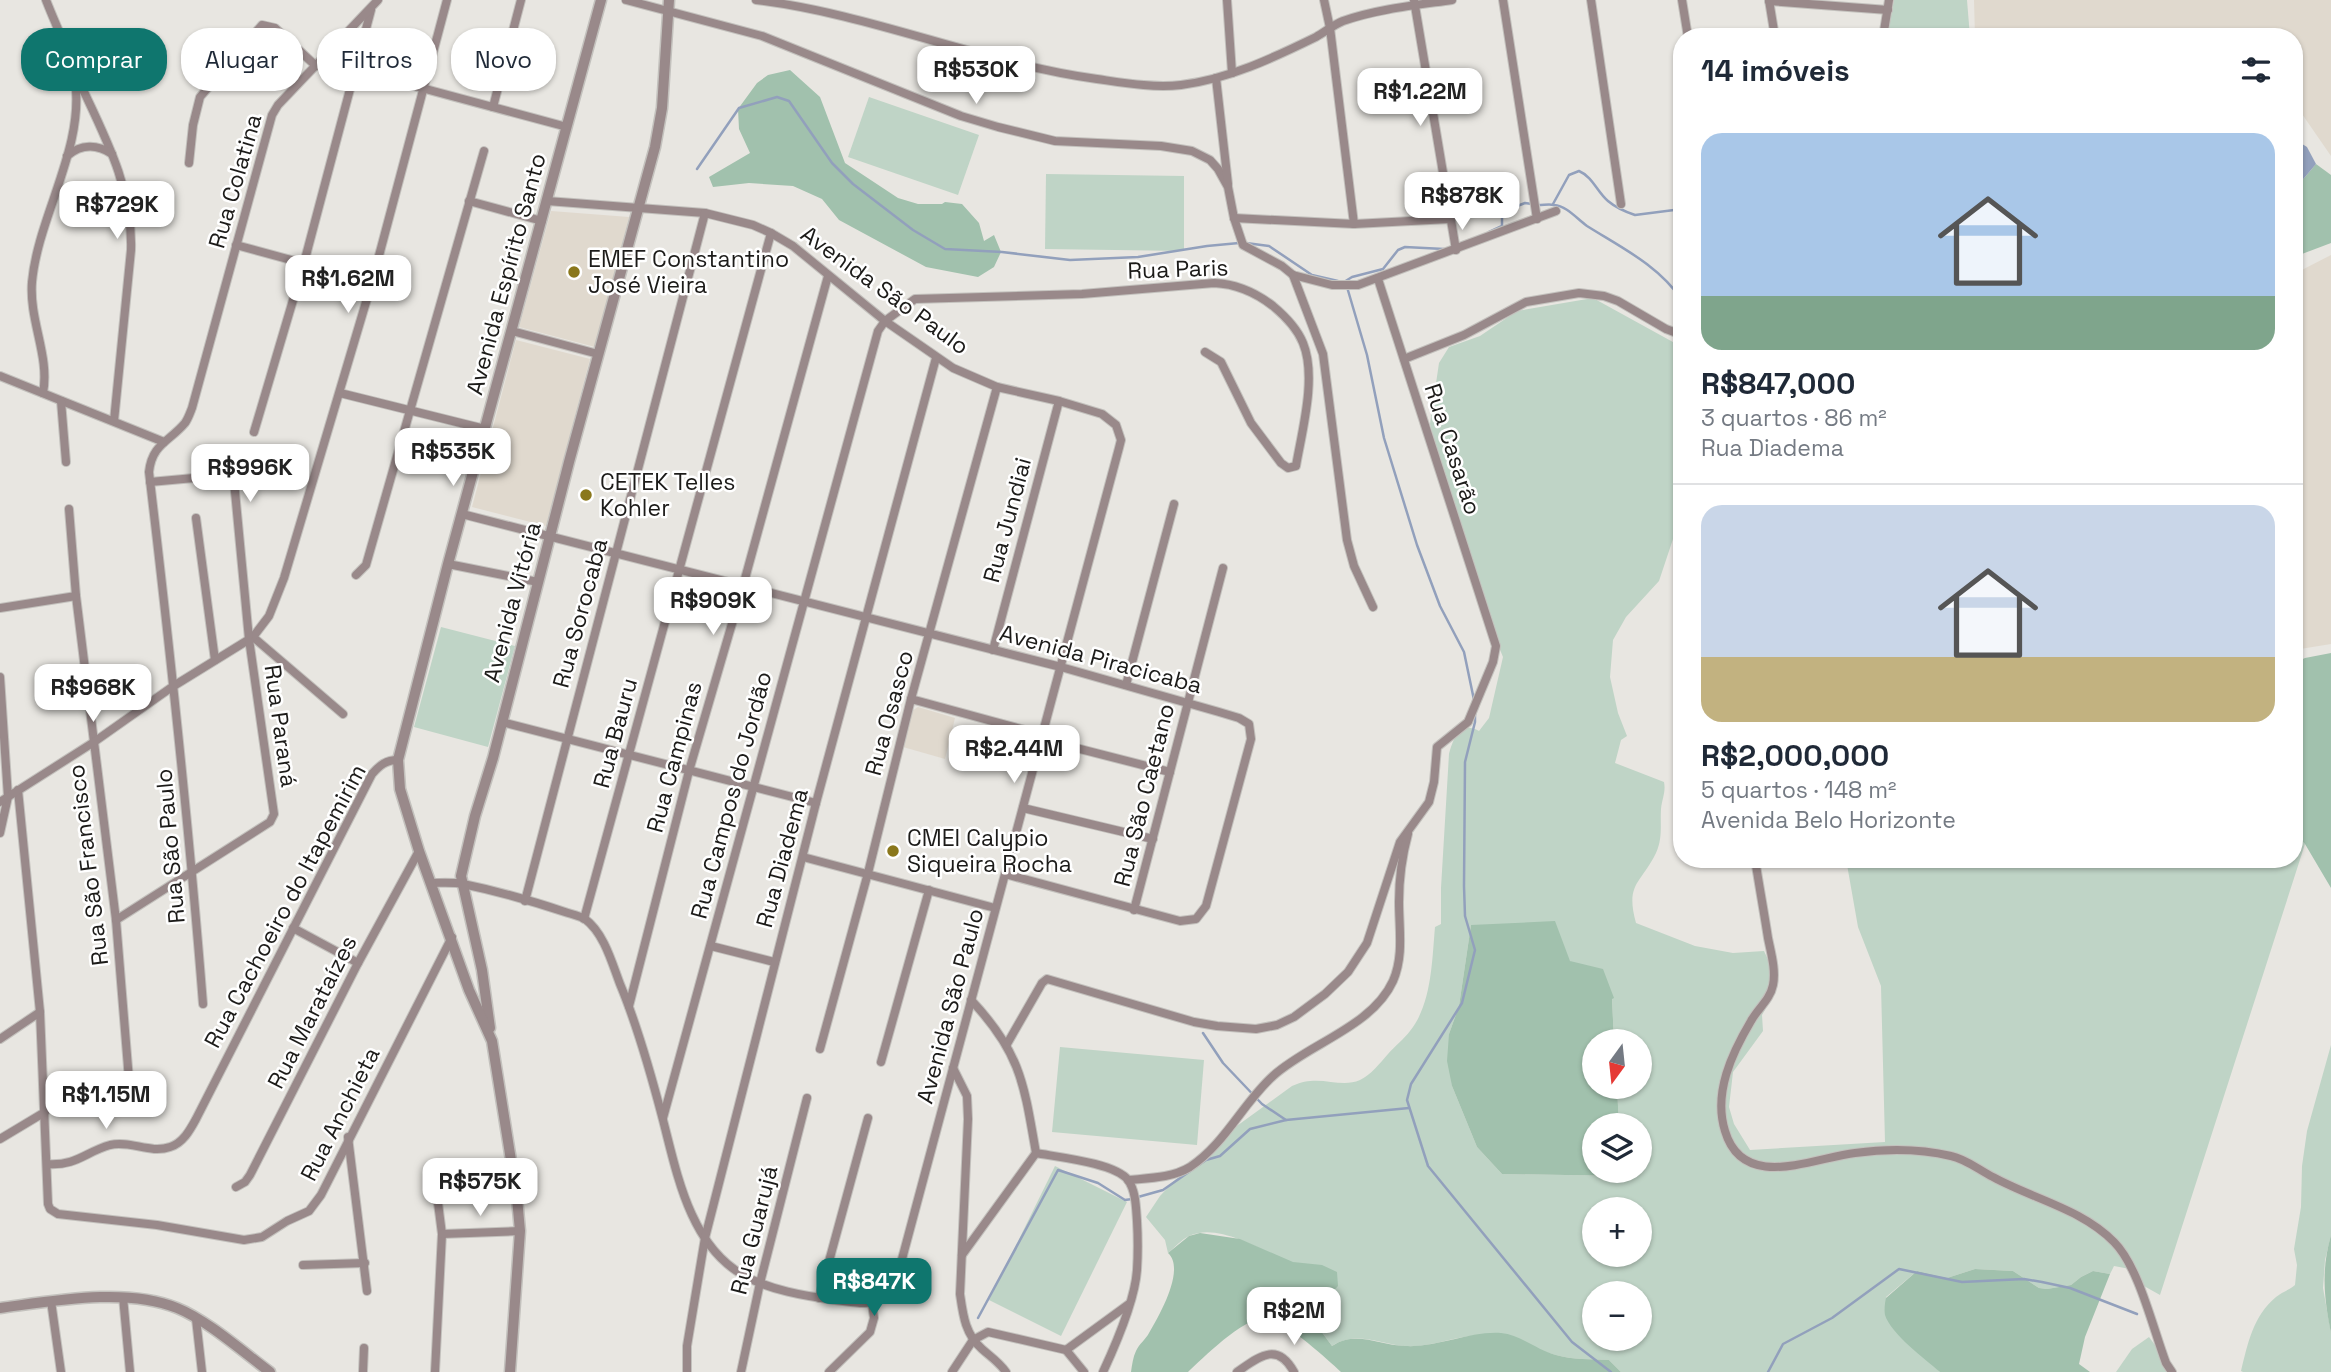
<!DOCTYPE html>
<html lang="pt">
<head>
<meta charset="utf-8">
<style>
  :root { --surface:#fff; --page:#f6f6f7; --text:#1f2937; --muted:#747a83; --line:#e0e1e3; --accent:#0f766e }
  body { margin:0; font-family:"Space Grotesk",sans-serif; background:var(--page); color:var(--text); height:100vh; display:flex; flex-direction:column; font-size:26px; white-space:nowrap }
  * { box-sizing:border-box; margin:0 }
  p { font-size:23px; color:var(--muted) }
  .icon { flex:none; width:38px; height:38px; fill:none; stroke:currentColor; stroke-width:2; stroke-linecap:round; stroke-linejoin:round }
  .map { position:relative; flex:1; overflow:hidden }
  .details { position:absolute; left:1673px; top:28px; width:630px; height:840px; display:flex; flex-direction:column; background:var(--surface); border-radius:28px; box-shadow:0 2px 5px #0004 }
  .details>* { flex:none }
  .hud { position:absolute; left:21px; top:28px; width:665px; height:63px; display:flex; gap:14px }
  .needle { width:46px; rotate:195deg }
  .controls { position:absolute; left:1582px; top:1029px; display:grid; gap:14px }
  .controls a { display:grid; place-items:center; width:70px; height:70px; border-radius:50%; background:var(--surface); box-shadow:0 2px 5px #0004; font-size:35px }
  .price { position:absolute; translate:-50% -60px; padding:0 16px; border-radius:14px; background:#fff; color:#222; font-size:23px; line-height:46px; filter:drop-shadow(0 2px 4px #0008) }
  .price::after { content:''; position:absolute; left:50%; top:42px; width:21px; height:16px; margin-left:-10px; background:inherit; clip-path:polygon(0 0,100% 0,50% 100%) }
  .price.selected { background:var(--accent); color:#fff }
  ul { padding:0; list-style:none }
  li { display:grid; align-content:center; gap:14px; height:371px; padding:0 28px }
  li+li { border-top:2px solid var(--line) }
  li span { display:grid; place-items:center; height:217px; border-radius:21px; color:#555 }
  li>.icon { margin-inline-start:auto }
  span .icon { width:126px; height:126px; fill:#fffc; stroke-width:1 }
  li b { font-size:30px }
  h2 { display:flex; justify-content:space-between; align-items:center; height:84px; padding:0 28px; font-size:30px }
  .chip { padding:0 24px; border-radius:28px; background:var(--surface); box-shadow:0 2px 5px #0004; font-size:24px; line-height:63px }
  .chip.selected { background:var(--accent); color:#fff }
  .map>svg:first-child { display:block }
  .built { fill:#e0d9ce }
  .green { fill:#bfd4c6; fill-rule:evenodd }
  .forest { fill:#a1c1ad }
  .water { fill:#92a0bc }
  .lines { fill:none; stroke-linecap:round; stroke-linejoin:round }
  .stream { stroke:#92a0bc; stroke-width:2.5 }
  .minor-casing { stroke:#c3c1bd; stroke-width:10 }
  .tertiary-casing { stroke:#c3c1bd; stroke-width:13 }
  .minor { stroke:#99898a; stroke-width:8 }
  .tertiary { stroke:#99898a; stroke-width:10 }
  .poi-dot { fill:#8a771b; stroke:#fff; stroke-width:2.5 }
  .labels { text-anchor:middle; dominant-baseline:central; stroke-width:5; stroke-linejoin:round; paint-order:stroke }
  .street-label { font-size:23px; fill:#1c1b19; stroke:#fff }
  .poi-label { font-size:23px; fill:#1c1b19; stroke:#fff; text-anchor:start }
</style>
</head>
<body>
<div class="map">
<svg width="2331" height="1372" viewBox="0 0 2331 1372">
  <rect width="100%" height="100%" fill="#e8e6e1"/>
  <g class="built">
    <path d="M1974,0H2331V156L2302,114L2294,116V37H1975Z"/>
    <path d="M551,211L629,217L595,347L519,327Z"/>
    <path d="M2331,255V644L2294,650V274Z"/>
    <path d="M516,340L590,359L546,526L472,507Z"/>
    <path d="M918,707L955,718L945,759L903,747L912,711Z"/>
  </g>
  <g class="green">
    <path d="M1894,0H1967L1970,37H1887Z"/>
    <path d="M361,28L352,65L331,60Z"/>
    <path d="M869,97L979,135L958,195L848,157Z"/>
    <path d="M1046,174L1184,176V251L1045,249Z"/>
    <path d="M1593,298L1682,347V512L1659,581L1626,617L1613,640L1610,677L1618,713L1627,736L1621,740L1615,763L1664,782C1666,792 1662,799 1661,809C1660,824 1663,838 1656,853C1641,884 1625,883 1636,923L1695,946L1733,953L1764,951L1771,966L1766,1008L1762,1015L1763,1031L1733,1072L1729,1107L1734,1124L1750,1150L1885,1142L1881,986L1858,927L1846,859H2294V833L2305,844L2160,1295L2144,1286L2130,1269L2114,1266L2110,1274L2093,1271L2081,1277L2071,1285L2047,1289L2039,1288L2013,1271L1975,1269L1947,1278L1917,1271L1886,1297L1897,1332L1940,1372H1621L1609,1360C1592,1359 1572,1360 1556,1355C1534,1350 1506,1335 1484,1335C1457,1335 1431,1348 1404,1346C1380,1344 1355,1330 1332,1346L1315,1323L1312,1311L1316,1304L1322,1265C1314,1265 1304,1265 1295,1263C1266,1255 1221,1221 1189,1236C1182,1239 1174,1248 1168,1253L1165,1240L1146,1217L1160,1196L1175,1180L1193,1168L1234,1128L1292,1086C1319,1073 1339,1089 1360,1080C1371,1075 1380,1063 1388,1054C1395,1046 1404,1039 1410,1031C1432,1004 1432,960 1435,927L1441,924V888L1449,754C1453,739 1460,720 1479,731L1489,718L1503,657L1494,635L1439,459L1430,424L1439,363L1449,347L1480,336L1517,311ZM1471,925L1570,961L1612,998L1614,1041H1640V1087H1617L1619,1125H1640V1171H1622V1176L1502,1174L1477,1147L1452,1086L1449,1034L1459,1006ZM1594,1209H1640V1255H1594ZM1594,1293H1640V1339H1594Z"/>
    <path d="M441,627L515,646L488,747L414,727Z"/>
    <path d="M2331,1045V1235L2325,1260L2323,1288L2331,1333V1372H2243L2241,1371C2248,1343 2253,1316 2276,1297C2282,1292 2289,1290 2295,1285L2297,1265L2294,1249L2301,1207L2302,1166L2307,1131Z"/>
    <path d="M1060,1047L1204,1060L1197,1145L1052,1132Z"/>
    <path d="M1055,1166L1127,1202L1061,1336L989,1300Z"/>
    <path d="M2149,1337L2175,1372H2116L2132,1349Z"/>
  </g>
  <g class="forest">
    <path d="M790,70L820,97L845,163L898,198L918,204H942L945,202L962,204L979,223L984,241L994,235L1001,252L994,267L978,277L926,267L839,220L822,199L793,186L749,183L713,187L709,177L750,153L739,129L738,109L757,83L768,75Z"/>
    <path d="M2316,164L2331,175V243L2294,257V190Z"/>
    <path d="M2331,653V888L2305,844L2294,833V663L2305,658Z"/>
    <path d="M1555,921L1570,961L1603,969L1614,998L1612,999L1614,1041H1594V1087H1617L1619,1125H1594V1171H1622L1623,1176L1502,1174L1477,1147L1452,1086L1447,1061L1449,1034L1459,1006L1471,925Z"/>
    <path d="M1200,1233L1240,1239L1293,1262L1322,1265L1337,1272L1338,1286C1330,1296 1317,1300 1312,1311L1315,1323L1332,1346C1356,1330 1379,1345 1405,1346C1437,1348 1469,1331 1501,1333C1521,1335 1537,1350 1556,1355C1572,1360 1592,1359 1609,1360L1621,1372H1341C1326,1358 1286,1322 1267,1318C1246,1315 1202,1359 1188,1372H1131C1132,1365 1133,1357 1136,1351C1139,1344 1146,1339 1149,1333C1159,1316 1186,1269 1168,1253L1189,1236Z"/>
    <path d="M2331,1235V1333C2324,1298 2321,1270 2331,1235Z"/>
    <path d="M1975,1269L2013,1271L2039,1288L2047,1289L2071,1285L2081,1277L2093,1271L2110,1274L2085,1337L2079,1364L2090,1372H1940C1925,1359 1891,1334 1885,1315C1884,1310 1885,1302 1886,1298L1917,1271L1947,1278Z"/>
  </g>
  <path class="water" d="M2294,139L2307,147L2316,164L2294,190Z"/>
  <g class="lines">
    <g class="stream">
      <path d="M697,169L739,108L777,97L789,101L832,163L853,184L913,230L945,249L1002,252L1070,260L1138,257L1207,246L1239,243"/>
      <path d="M1553,204L1569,175L1579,171C1593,177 1597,192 1608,201C1615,207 1626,212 1635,215L1682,209"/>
      <path d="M1538,205C1544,205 1550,204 1554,205C1567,206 1577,219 1587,226C1622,248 1658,265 1682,300"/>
      <path d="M1489,232L1502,226V212L1525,203L1532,204"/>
      <path d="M1246,243L1269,246L1312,275L1338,281"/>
      <path d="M1344,282L1352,277L1383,269L1398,250L1405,247L1444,249"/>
      <path d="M1347,287L1367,355L1384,438L1417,545L1440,606L1464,652L1474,700"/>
      <path d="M1475,710V722L1465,762L1464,886L1465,916L1475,950L1462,1003L1411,1084L1407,1100L1428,1166L1572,1342L1611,1372"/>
      <path d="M1203,1033L1223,1063L1262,1104L1286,1120"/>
      <path d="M1138,1197L1163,1190L1206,1160L1220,1156L1250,1129L1286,1120L1409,1108"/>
      <path d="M978,1318L1058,1170L1098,1183L1125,1200L1132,1199"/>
      <path d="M1768,1372L1783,1344L1832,1318L1899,1269L1962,1282L2024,1279L2042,1282L2070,1288L2137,1314"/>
    </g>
    <g class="minor-casing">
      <g id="minor">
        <path d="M626,0L762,36L961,116L998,127L1055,141L1161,146L1192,151L1210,160L1218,169L1228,187L1234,218L1243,245L1282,266L1293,275L1332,285H1358L1556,211"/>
        <path d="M756,0C872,14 981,63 1097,79C1125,83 1153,88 1181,85C1229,79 1273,58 1316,37C1325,32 1333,25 1343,21C1377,9 1417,5 1452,0"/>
        <path d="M1227,0L1232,73"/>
        <path d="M1324,0L1330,28L1354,224"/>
        <path d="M1414,0L1456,250"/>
        <path d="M1503,0L1537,219"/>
        <path d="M1591,0L1621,204"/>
        <path d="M1682,0L1688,37"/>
        <path d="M1769,0L1775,37"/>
        <path d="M1769,1L1888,10"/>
        <path d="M1883,37L1889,0"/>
        <path d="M321,61L567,127"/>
        <path d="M1216,78L1228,184"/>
        <path d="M78,79C104,135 133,187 131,250L114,421"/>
        <path d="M493,107L521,0"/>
        <path d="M67,156C81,144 97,144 112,154"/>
        <path d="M189,163L193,125L200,97L262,25L275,28L316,66"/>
        <path d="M469,201L542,221"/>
        <path d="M1234,218L1354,224L1449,219"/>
        <path d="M236,245L372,282"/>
        <path d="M1293,275L1323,354L1347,540L1354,566L1373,607"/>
        <path d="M512,331L598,354"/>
        <path d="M1404,359L1464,335L1526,302L1579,293L1604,296L1618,301L1666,329L1682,335"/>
        <path d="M0,376L164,442"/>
        <path d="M43,393C50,356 29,321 32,282C38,216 85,148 75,80C70,53 56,26 46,0"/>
        <path d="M340,393L485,429"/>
        <path d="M61,401L66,462"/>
        <path d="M254,432L304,263L371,10"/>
        <path d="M69,509L76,596L116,920L130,1092"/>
        <path d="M462,514L1061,667L1219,712L1239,718L1249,724L1251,739L1206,906L1196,919L1180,921L1005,874"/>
        <path d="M196,518L215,660"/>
        <path d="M448,564L538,582"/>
        <path d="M356,575L366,565L484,151"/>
        <path d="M0,608L76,596"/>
        <path d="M253,637L343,714"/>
        <path d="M993,650L1059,401"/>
        <path d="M0,677L8,797L0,833"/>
        <path d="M1126,685L1174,504"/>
        <path d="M911,699L1043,735"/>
        <path d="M502,722L816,803"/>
        <path d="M1041,739L1170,772"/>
        <path d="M18,790L40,1012L48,1204L50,1209L58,1214L157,1225L244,1240L262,1237L287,1221L309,1211L321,1195L452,937"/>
        <path d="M0,802L94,742L172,687L253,637L269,616L284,578L372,282L447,0"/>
        <path d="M1023,808L1153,839"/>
        <path d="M803,857L995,908"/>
        <path d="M1755,859C1759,885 1764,912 1768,938C1771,953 1776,970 1773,985C1770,1000 1758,1008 1751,1021C1732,1053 1713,1093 1725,1131C1743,1192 1813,1158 1855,1153C1885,1149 1921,1149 1951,1156C1966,1159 1979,1170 1993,1177C2033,1199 2082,1209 2114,1242C2139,1267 2153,1329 2166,1363L2172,1372"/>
        <path d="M431,883C442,883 453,882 463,884C497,891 532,901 565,912C571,914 580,916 585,919C604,933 612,963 620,984C638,1027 651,1074 663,1120C677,1174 690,1245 743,1275C769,1290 805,1296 835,1300C870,1304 882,1310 898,1274L1119,448L1121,440L1116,425L1102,414L1059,401L997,387L953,368L885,321L793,246L771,233L753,225L705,213L547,201"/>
        <path d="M525,901L705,213"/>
        <path d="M1134,910L1223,568"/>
        <path d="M584,919L771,233"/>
        <path d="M116,920L270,822L274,814L249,639L234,481L231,477L227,475L150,482"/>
        <path d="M293,928L358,963"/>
        <path d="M711,946L774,962"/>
        <path d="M971,1000C1021,1053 1024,1084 1036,1153"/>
        <path d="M203,1004C189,826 170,649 149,472C152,444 169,442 185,423C188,419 190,413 192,408L272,115L278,105L378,0"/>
        <path d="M629,1006L689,771L743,586L828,276"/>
        <path d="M0,1039L40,1012"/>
        <path d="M1007,1044L1042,983L1047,979L1194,1022L1217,1026L1256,1029L1277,1025L1294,1017L1325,994L1348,972L1367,943L1400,842L1429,802L1434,782L1437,747L1468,722L1493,662L1496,646L1378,279"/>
        <path d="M820,1049L868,873L911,699L997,387"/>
        <path d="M881,1062L929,890"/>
        <path d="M953,1068L967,1096L968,1119L960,1294C963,1315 965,1334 982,1349C991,1357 999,1362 1006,1372"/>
        <path d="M663,1118L878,331L885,321L915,299L1082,294L1214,283C1237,284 1255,292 1273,306C1285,316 1297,328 1303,343C1317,377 1302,431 1296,466L1288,468L1281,463L1251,423L1221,362L1205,352"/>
        <path d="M348,1137L367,1291"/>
        <path d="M0,1139L45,1112"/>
        <path d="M1036,1153C1057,1157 1115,1163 1128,1180C1136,1191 1136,1208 1137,1221C1138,1238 1138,1254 1137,1270C1135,1300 1116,1344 1103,1372"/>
        <path d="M47,1164C77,1166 85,1152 110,1145C130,1140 150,1154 170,1147C183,1143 190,1130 196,1119L372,774C380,765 386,760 398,760"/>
        <path d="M1128,1180C1149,1178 1172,1178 1190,1167C1225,1144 1243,1103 1273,1076C1308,1044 1372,1027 1393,981C1404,956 1399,929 1399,902C1399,879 1402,856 1408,834"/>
        <path d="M236,1187L245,1182L250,1175L358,963L419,851"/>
        <path d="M429,1191L438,1203L442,1234L435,1372"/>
        <path d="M442,1234L520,1231"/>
        <path d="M962,1255L1036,1153"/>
        <path d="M303,1265L365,1263"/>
        <path d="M123,1297L130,1372"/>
        <path d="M819,1298L868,1118"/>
        <path d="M51,1301L61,1372"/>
        <path d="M196,1319L202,1372"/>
        <path d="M1066,1350L1129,1304"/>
        <path d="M363,1372L364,1348"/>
        <path d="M687,1372V1346L705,1238L816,803L936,358"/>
        <path d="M741,1372L760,1283L807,1098"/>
        <path d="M829,1372L870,1332L874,1318L872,1303"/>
        <path d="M952,1372L973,1340L988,1332L1066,1350L1084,1372"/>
        <path d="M1237,1372C1259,1357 1277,1341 1294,1372"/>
      </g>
    </g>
    <g class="tertiary-casing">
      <g id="tertiary">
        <path d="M490,1028L482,970L461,876L475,816L493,758L569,462L655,147L662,108L669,0"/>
        <path d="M0,1308C53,1301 126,1287 177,1308C207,1320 243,1352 270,1372"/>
        <path d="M510,1372L520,1231L517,1198L492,1041L469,990L419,851L400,789L398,760L448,564L601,0"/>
      </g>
    </g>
    <use href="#minor" class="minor"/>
    <use href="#tertiary" class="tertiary"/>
  </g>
  <g class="poi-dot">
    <circle cx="574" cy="272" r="7"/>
    <circle cx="586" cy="495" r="7"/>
    <circle cx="893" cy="851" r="7"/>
  </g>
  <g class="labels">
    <g class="street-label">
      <text transform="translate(235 181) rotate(-74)">Rua Colatina</text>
      <text transform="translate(1178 269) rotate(-2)">Rua Paris</text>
      <text transform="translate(506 274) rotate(-75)">Avenida Espírito Santo</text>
      <text transform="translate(885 290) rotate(36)">Avenida São Paulo</text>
      <text transform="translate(1453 449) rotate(72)">Rua Casarão</text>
      <text transform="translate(1007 520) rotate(-75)">Rua Jundiai</text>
      <text transform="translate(512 602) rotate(-75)">Avenida Vitória</text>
      <text transform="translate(580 613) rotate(-75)">Rua Sorocaba</text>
      <text transform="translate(1101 659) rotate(15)">Avenida Piracicaba</text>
      <text transform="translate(889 713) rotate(-75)">Rua Osasco</text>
      <text transform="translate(281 726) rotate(82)">Rua Paraná</text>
      <text transform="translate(615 733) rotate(-75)">Rua Bauru</text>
      <text transform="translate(674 757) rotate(-75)">Rua Campinas</text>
      <text transform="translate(731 795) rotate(-75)">Rua Campos do Jordão</text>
      <text transform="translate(1144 795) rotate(-76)">Rua São Caetano</text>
      <text transform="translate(170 846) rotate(-95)">Rua São Paulo</text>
      <text transform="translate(782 858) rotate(-75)">Rua Diadema</text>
      <text transform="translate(88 865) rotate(-97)">Rua São Francisco</text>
      <text transform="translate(285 906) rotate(-62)">Rua Cachoeiro do Itapemirim</text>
      <text transform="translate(950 1006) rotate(-75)">Avenida São Paulo</text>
      <text transform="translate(312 1012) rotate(-63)">Rua Marataízes</text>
      <text transform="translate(340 1114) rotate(-63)">Rua Anchieta</text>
      <text transform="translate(754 1230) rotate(-76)">Rua Guarujá</text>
    </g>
    <g class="poi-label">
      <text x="588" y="259">EMEF Constantino<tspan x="588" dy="26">José Vieira</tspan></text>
      <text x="600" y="482">CETEK Telles<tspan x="600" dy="26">Kohler</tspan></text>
      <text x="907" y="838">CMEI Calypio<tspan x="907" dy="26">Siqueira Rocha</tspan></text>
    </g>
  </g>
</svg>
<div class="controls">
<a><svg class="needle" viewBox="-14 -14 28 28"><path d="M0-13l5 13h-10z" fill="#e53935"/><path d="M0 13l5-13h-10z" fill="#747a83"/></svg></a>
<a><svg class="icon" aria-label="layers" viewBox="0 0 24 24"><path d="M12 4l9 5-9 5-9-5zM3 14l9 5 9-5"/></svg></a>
<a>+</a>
<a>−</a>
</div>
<b class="price" style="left:976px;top:106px">R$530K</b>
<b class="price" style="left:1420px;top:128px">R$1.22M</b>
<b class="price" style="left:1462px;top:232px">R$878K</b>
<b class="price" style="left:117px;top:241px">R$729K</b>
<b class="price" style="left:348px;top:315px">R$1.62M</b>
<b class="price" style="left:453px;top:488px">R$535K</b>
<b class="price" style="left:250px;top:504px">R$996K</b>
<b class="price" style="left:713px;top:637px">R$909K</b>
<b class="price" style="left:93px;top:724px">R$968K</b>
<b class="price" style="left:1014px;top:785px">R$2.44M</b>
<b class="price" style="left:106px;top:1131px">R$1.15M</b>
<b class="price" style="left:480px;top:1218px">R$575K</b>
<b class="price selected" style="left:874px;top:1318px">R$847K</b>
<b class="price" style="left:1294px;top:1347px">R$2M</b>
<div class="hud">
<a class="chip selected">Comprar</a>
<a class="chip">Alugar</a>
<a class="chip">Filtros</a>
<a class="chip">Novo</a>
</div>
<section class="details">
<h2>14 imóveis<svg class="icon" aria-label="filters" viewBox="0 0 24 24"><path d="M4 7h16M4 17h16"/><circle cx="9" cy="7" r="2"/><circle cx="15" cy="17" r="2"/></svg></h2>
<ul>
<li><span style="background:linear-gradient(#a9c7e8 75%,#7fa58c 0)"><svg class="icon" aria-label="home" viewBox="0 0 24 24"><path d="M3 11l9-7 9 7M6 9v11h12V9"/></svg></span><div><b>R$847,000</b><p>3 quartos · 86 m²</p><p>Rua Diadema</p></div></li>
<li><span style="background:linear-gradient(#c9d6e8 70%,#c2b280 0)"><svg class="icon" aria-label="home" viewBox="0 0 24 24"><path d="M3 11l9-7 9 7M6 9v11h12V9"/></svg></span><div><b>R$2,000,000</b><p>5 quartos · 148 m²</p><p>Avenida Belo Horizonte</p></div></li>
</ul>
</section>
</div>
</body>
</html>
